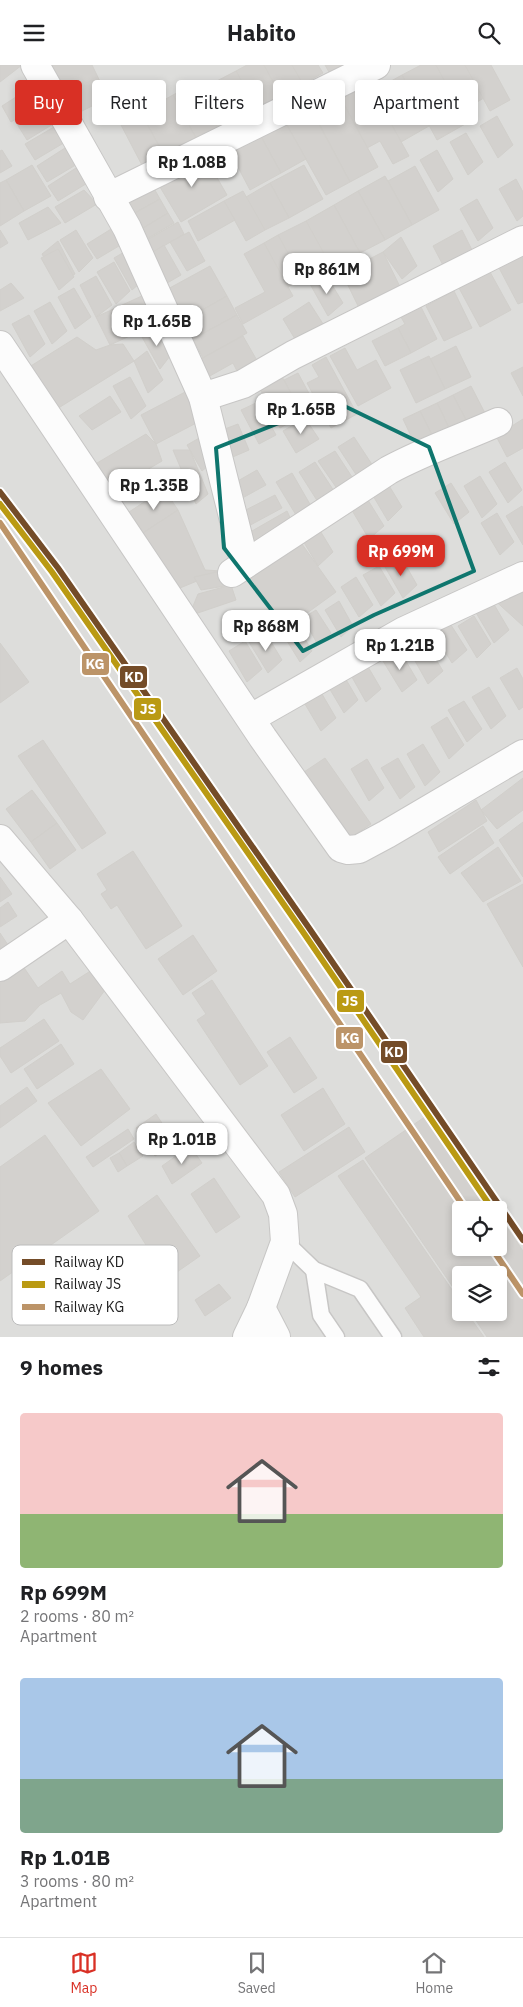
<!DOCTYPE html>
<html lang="en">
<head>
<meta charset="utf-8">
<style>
  :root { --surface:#fff; --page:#f2f2f2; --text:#202124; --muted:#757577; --line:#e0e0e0; --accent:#d93025 }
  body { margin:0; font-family:"IBM Plex Sans",sans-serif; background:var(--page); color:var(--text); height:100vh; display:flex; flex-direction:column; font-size:19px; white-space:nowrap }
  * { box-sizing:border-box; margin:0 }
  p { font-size:16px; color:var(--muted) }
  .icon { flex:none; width:28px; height:28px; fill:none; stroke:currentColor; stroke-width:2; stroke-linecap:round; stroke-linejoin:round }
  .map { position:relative; height:1272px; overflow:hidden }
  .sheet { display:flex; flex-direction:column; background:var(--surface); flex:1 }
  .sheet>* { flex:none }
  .banner { position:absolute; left:15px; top:15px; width:494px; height:45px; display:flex; gap:10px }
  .buttons { position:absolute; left:452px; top:1136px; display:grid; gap:10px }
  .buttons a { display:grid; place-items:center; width:55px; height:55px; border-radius:5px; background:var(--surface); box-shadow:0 2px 8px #0003; font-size:25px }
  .price { position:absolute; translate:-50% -42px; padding:0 11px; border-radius:10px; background:#fff; color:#222; font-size:16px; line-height:32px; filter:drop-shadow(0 1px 2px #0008) }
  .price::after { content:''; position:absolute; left:50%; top:30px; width:15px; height:11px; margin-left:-8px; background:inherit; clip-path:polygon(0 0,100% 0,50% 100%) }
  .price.on { background:var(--accent); color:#fff }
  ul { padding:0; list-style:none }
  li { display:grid; align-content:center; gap:10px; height:265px; padding:0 20px }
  li span { display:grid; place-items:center; height:155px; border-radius:5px; color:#555 }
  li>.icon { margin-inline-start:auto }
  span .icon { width:90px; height:90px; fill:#fffc; stroke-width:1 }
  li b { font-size:21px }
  h2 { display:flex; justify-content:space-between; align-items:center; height:60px; padding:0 20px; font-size:21px }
  .chip { padding:0 18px; border-radius:5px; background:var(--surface); box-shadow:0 2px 8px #0003; font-size:18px; line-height:45px }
  .chip.on { background:var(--accent); color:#fff }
  header { display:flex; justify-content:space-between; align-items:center; height:65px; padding:0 20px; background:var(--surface); font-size:22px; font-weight:700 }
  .menu { display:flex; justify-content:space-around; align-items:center; height:70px; border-top:1px solid var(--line); background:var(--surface); font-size:14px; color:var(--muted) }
  .menu a { display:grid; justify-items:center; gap:2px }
  .menu .on { color:var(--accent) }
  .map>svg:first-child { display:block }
  .residential { fill:#dddddb; fill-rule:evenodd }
  .building { fill:#d3d1ce; stroke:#d1cfcb }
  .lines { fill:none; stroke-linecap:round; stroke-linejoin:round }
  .service-casing { stroke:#c7c6c5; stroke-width:19 }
  .minor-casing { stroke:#c7c6c5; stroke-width:30 }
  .tertiary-casing { stroke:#c7c6c5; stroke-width:30 }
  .service { stroke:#fcfcfc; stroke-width:16 }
  .minor { stroke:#fcfcfc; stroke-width:28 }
  .tertiary { stroke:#fcfcfc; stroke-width:28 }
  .rail-1-casing { stroke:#fff; stroke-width:10 }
  .rail-2-casing { stroke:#fff; stroke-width:10 }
  .rail-3-casing { stroke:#fff; stroke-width:10 }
  .rail-1 { stroke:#744c28; stroke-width:6 }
  .rail-2 { stroke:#ba9a13; stroke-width:6 }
  .rail-3 { stroke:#bc9468; stroke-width:6 }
  .marked { fill:none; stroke:#0f766e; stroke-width:4; stroke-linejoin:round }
  .key { fill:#fff; stroke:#bcbcbc; stroke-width:1 }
  .key-label { font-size:14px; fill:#202020 }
  .line-badge { stroke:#fff; stroke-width:2 }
  .badge-label { font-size:14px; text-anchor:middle; font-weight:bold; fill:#fff }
</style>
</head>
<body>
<header><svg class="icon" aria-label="menu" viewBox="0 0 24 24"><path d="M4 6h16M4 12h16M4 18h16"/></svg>Habito<svg class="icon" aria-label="search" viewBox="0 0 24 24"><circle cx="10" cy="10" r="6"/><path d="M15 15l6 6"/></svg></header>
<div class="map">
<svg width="523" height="1272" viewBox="0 0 523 1272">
  <rect width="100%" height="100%" fill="#eeedea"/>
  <path class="residential" d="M0,0H523V1272H0ZM461,1145H499V1182H461ZM461,1210H499V1248H461Z"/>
  <g class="building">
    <path d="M0,0H22L0,17Z"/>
    <path d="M49,0H92L108,33L74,50Z"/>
    <path d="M247,0H264L281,31L257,44L236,6Z"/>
    <path d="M264,0H292L303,19L281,31Z"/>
    <path d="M292,0H318L323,8L303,19Z"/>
    <path d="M325,0H358L333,14Z"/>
    <path d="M421,0H436L467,58L437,75L402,10Z"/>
    <path d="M436,0H465L484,33L461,46Z"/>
    <path d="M465,0H491L510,35L490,46Z"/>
    <path d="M236,6L257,44L233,56L213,18Z"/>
    <path d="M402,10L429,61L401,77L373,26Z"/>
    <path d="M213,18L233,56L218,64L197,26Z"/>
    <path d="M194,19L218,64L197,75L173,30Z"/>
    <path d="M369,19L409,91L393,99L380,76L367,83L341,34Z"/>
    <path d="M30,23L43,38L11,57L2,41Z"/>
    <path d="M173,30L197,75L165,92L141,48Z"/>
    <path d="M341,34L378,102L350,117L314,49Z"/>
    <path d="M309,41L350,117L326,130L284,55Z"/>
    <path d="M45,42L58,56L27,75L17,59Z"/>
    <path d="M141,48L165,92L144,104L120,58Z"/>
    <path d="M497,51L513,80L498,93L480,61Z"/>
    <path d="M284,55L306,94L281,108L259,68Z"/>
    <path d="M54,62L67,76L35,95L25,79Z"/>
    <path d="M259,68L281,108L250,125L229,85Z"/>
    <path d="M466,68L483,97L468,110L450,77Z"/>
    <path d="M65,83L79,98L47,117L37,101Z"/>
    <path d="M2,85L12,101L0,108V86Z"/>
    <path d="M437,85L453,114L438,127L420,95Z"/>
    <path d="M204,90L227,130L181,157L157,117Z"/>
    <path d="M32,100L51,131L24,146L6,115Z"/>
    <path d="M304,100L323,134L289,153L270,118Z"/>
    <path d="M415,101L439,145L412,160L388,116Z"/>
    <path d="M76,103L89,117L58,136L48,121Z"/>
    <path d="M385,111L412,160L385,175L358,126Z"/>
    <path d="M516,114L523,127V151L517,156L499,124Z"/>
    <path d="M6,115L24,146L0,161V118Z"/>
    <path d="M270,118L289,153L265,165L246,132Z"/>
    <path d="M152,120L160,134L126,153L118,139Z"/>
    <path d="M84,125L97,139L65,158L55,142Z"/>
    <path d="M243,126L265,165L246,176L224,136Z"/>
    <path d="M358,126L385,175L360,188L334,140Z"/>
    <path d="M160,134L168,148L135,168L126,153Z"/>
    <path d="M477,134L493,163L478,176L460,144Z"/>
    <path d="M224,136L235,155L198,176L188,156Z"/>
    <path d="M334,140L360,188L332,203L306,156Z"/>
    <path d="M48,142L61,158L28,175L19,158Z"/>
    <path d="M168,148L174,158L140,178L135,168Z"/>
    <path d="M306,156L332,203L305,219L278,170Z"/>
    <path d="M178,157L184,169L145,192L138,180Z"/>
    <path d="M116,161L129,175L97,194L87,179Z"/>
    <path d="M0,165L8,178L0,183Z"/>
    <path d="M76,165L93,193L79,207L60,175Z"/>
    <path d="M462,165L474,189L445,204L433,181Z"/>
    <path d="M189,167L205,196L187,206L170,177Z"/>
    <path d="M278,170L302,214L288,222L264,178Z"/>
    <path d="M401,172L417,201L402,214L383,187Z"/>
    <path d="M58,176L75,209L58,218L42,189Z"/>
    <path d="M264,178L293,231L243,259L235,243L265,227L244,189Z"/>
    <path d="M164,180L181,210L162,221L145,192Z"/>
    <path d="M131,183L147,212L132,225L114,193Z"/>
    <path d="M58,184L74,212L59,225L41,193Z"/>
    <path d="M383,187L403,228L362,249L342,208Z"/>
    <path d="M521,189L523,193V237L518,239L498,201Z"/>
    <path d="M114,197L130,226L116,239L97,207Z"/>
    <path d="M210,201L227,231L183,256L166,225Z"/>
    <path d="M490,207L511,245L480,262L459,223Z"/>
    <path d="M326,210L343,238L328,251L310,219Z"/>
    <path d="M96,211L112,240L96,252L80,220Z"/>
    <path d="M11,218L24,233L0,246V225Z"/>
    <path d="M74,223L91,252L75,264L58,232Z"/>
    <path d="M454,226L472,263L444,276L426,241Z"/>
    <path d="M144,230L158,258L110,280L96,252Z"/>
    <path d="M227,231L237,250L193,274L183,256Z"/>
    <path d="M418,236L437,274L411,288L398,263L405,259L398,247Z"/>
    <path d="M50,237L67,266L52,279L34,246Z"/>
    <path d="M309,237L325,262L298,279L283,254Z"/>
    <path d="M29,250L45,279L30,292L12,259Z"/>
    <path d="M237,250L247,268L203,293L193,274Z"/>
    <path d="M158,262L170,291L160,304L142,272Z"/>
    <path d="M398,263L411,288L385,301L372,276Z"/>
    <path d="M243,271L259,299L239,310L233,298L208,312L199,295Z"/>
    <path d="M77,272L96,285L110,280L123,279L134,296L52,347L26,304Z"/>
    <path d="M456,281L471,312L445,324L430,294Z"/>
    <path d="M345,283L357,305L376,295L391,323L358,341L330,291Z"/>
    <path d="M147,286L163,315L148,328L134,296Z"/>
    <path d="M429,291L445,324L416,338L400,305Z"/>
    <path d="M326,292L357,349L331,363L307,318L319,312L312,300Z"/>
    <path d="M523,302V331L511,308Z"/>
    <path d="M298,308L313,336L299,344L284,315Z"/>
    <path d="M281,310L303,350L280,363L259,322Z"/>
    <path d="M130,312L146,341L131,354L113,321Z"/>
    <path d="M471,321L487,352L469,361L453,330Z"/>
    <path d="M189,325L204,354L156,379L141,350Z"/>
    <path d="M453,330L469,361L452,369L437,338Z"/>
    <path d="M110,331L121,347L92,365L79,351Z"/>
    <path d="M258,337L276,370L259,379L241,345Z"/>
    <path d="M437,338L452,369L436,378L420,346Z"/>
    <path d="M420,346L436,378L418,386L403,354Z"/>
    <path d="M305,353L319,374L296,388L283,366Z"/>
    <path d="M523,354V383L507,392L496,371Z"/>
    <path d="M238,359L249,385L228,394L217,367Z"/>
    <path d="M146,369L156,379L162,396L108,428L92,401Z"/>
    <path d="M201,372L214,396L202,406L187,380Z"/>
    <path d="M354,372L373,401L357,411L338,382Z"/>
    <path d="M173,385H190L208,429L196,439Z"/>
    <path d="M335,386L354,415L338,425L318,396Z"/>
    <path d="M315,397L334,426L318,437L299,407Z"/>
    <path d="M505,397L522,425L508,438L489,407Z"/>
    <path d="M257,405L266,420L237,436L229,421Z"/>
    <path d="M292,408L311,441L296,450L276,417Z"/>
    <path d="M480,411L497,439L482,453L464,421Z"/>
    <path d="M385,414L402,442L388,456L369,424Z"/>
    <path d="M451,418L469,447L454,459L435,428Z"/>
    <path d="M164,424L178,445L143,468L129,447Z"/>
    <path d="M275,430L282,443L243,464L236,450Z"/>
    <path d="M366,432L384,461L369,474L350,442Z"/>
    <path d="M522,441L523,443V480L506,451Z"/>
    <path d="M178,445L205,505L221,506L180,523L143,468Z"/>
    <path d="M287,446L294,461L253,484L245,470Z"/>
    <path d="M497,448L514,477L500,490L481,458Z"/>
    <path d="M316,459L333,487L318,501L299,469Z"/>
    <path d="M297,472L336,527L285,564L249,510Z"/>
    <path d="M401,492L417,520L403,533L385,502Z"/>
    <path d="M379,501L395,528L381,541L363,510Z"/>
    <path d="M221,506L217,514L231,520L201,525L194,512Z"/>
    <path d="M356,512L373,540L359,552L341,522Z"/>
    <path d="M523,514V561L490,531Z"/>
    <path d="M231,520L236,535L189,551L198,529Z"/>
    <path d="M339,536L353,561L341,572L325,545Z"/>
    <path d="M492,536L509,565L494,578L475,546Z"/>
    <path d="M316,545L331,568L318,580L303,553Z"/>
    <path d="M474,551L491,579L477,593L458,561Z"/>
    <path d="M449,557L467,585L452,598L433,567Z"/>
    <path d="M298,562L312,586L300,597L284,571Z"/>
    <path d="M265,567L282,595L268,608L249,577Z"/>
    <path d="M245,576L262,604L247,617L229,586Z"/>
    <path d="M0,578L29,617L0,638Z"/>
    <path d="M426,578L443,606L428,619L410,587Z"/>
    <path d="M400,586L417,615L402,627L383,596Z"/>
    <path d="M364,595L381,624L366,637L348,605Z"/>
    <path d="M517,603L523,614V642L519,645L500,613Z"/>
    <path d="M341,606L358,635L344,648L325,616Z"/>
    <path d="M489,622L506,651L491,664L472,632Z"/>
    <path d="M319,624L336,653L321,666L302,634Z"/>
    <path d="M464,636L482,664L467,677L448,645Z"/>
    <path d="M447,652L464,680L449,694L431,662Z"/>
    <path d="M43,675L106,768L82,784L18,691Z"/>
    <path d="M423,679L440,707L425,721L407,689Z"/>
    <path d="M325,693L371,759L350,773L304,707Z"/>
    <path d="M398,693L415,722L400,734L381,703Z"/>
    <path d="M367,694L384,723L369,736L351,704Z"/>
    <path d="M523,713V745L497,764L481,745Z"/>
    <path d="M32,725L57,758L31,777L6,744Z"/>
    <path d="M476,735L487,756L439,787L428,767Z"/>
    <path d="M523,757V812L499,775Z"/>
    <path d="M57,758L76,785L50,804L31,777Z"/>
    <path d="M483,761L494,778L450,809L438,792Z"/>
    <path d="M498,782L521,816L483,837L461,808Z"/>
    <path d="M133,786L182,861L146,884L117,840L111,844L101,829L107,825L97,809Z"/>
    <path d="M0,812L12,829L0,837Z"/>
    <path d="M523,819V902L487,839Z"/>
    <path d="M8,837L17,851L0,862V843Z"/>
    <path d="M0,868L10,883L0,890Z"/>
    <path d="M193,870L217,906L183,930L158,894Z"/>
    <path d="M18,894L38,923L62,906L70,919L92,905L105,925L83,955L71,947L61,928L40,940L25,956L0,958V906Z"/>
    <path d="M212,915L268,1001L240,1020L197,955L206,949L192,928Z"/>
    <path d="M44,954L59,976L11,1008L0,991V983Z"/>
    <path d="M290,972L317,1013L294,1028L267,987Z"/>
    <path d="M61,979L74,999L37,1024L24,1004Z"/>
    <path d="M101,1004L130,1044L81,1081L48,1038Z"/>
    <path d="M27,1022L37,1036L0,1063V1041Z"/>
    <path d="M323,1023L345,1059L304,1086L281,1050Z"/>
    <path d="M156,1049L175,1078L155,1091L136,1063Z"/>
    <path d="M429,1049L495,1145H461V1182H499V1151L523,1186V1272H487L471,1248H499V1210H461V1234L365,1093Z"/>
    <path d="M349,1062L365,1087L295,1132L279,1107Z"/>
    <path d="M128,1064L134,1074L93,1102L86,1092Z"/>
    <path d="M45,1070L99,1146L0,1216V1102Z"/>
    <path d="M134,1077L143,1091L127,1101L119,1088Z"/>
    <path d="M190,1081L202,1098L172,1119L162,1101Z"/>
    <path d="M119,1088L127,1101L118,1107L110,1093Z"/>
    <path d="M363,1095L461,1238V1248H467L484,1272H424L405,1243L421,1232L338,1111Z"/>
    <path d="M214,1113L240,1152L216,1168L191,1129Z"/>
    <path d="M157,1130L200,1191L167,1214L128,1151Z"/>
    <path d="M219,1219L231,1233L205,1251L195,1235Z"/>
  </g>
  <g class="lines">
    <g class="service-casing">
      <g id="service">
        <path d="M285,1177L314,1205L360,1224L393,1272"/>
        <path d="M314,1205L321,1250L336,1272"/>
      </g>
    </g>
    <g class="minor-casing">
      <g id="minor">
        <path d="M35,0L127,163L203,332L245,499"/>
        <path d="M108,132L376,0"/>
        <path d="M0,280L263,673L341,783L348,785L359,784L387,769L523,689"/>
        <path d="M203,332L243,319L293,290L523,175"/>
        <path d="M232,508L389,405C424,386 462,373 498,357"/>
        <path d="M251,653L404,566L523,511"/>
        <path d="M0,902L69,855"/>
      </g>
    </g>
    <g class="tertiary-casing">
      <g id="tertiary">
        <path d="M0,774L69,855L276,1130L283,1149L285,1177L261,1243L247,1272"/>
        <path d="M261,1243L276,1272"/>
      </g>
    </g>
    <use href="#service" class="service"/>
    <use href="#minor" class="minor"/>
    <use href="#tertiary" class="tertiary"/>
    <g class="rail-1-casing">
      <path id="rail-1" d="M0,427L58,503L309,863L523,1175"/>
    </g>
    <g class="rail-2-casing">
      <path id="rail-2" d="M0,439L52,507L303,867L493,1145"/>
    </g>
    <g class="rail-3-casing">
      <g id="rail-3">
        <path d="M0,458L466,1145"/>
        <path d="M491,1182L523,1229"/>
      </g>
    </g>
    <use href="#rail-1" class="rail-1"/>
    <use href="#rail-2" class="rail-2"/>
    <use href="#rail-3" class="rail-3"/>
  </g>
  <path class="marked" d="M334,336L429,382L474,506L374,550L303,586L224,483L216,383Z"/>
  <rect x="12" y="1180" width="166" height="80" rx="8" class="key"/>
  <rect x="22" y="1194" width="23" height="6" fill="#744c28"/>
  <rect x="22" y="1216" width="23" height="7" fill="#ba9a13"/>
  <rect x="22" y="1239" width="23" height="6" fill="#bc9468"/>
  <g class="key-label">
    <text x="54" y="1202">Railway KD</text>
    <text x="54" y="1224">Railway JS</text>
    <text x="54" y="1247">Railway KG</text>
  </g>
  <g class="line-badge">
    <rect x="81" y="587" width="29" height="24" rx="5" fill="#bc9468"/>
    <rect x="119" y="600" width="29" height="24" rx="5" fill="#744c28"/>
    <rect x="133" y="632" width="29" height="24" rx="5" fill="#ba9a13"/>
    <rect x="336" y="924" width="29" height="24" rx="5" fill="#ba9a13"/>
    <rect x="335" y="961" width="29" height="24" rx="5" fill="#bc9468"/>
    <rect x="380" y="975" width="28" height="24" rx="5" fill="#744c28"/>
  </g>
  <g class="badge-label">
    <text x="95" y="604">KG</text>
    <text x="134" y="617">KD</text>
    <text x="148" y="649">JS</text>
    <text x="350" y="941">JS</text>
    <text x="350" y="978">KG</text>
    <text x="394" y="992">KD</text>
  </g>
</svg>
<div class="buttons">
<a><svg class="icon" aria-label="locate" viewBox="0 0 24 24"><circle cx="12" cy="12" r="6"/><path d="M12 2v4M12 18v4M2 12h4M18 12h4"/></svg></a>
<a><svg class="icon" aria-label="layers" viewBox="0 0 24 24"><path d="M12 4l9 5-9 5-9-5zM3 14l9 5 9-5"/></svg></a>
</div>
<b class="price" style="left:192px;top:123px">Rp 1.08B</b>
<b class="price" style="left:327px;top:230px">Rp 861M</b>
<b class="price" style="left:157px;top:282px">Rp 1.65B</b>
<b class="price" style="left:301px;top:370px">Rp 1.65B</b>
<b class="price" style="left:154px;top:446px">Rp 1.35B</b>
<b class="price on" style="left:401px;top:512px">Rp 699M</b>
<b class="price" style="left:266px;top:587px">Rp 868M</b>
<b class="price" style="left:400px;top:606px">Rp 1.21B</b>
<b class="price" style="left:182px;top:1100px">Rp 1.01B</b>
<div class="banner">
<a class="chip on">Buy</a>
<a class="chip">Rent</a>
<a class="chip">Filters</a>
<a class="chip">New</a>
<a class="chip">Apartment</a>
</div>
</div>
<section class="sheet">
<h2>9 homes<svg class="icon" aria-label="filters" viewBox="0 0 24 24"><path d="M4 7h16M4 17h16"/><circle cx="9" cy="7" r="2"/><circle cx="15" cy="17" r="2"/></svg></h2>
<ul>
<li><span style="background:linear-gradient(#f6c9c9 65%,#8fb573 0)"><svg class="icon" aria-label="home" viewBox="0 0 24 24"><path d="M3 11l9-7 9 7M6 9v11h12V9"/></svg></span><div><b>Rp 699M</b><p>2 rooms · 80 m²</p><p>Apartment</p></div></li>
<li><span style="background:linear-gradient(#a9c7e8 65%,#7fa58c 0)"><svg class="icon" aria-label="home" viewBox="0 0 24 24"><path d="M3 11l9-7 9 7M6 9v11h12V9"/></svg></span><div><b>Rp 1.01B</b><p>3 rooms · 80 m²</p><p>Apartment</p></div></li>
</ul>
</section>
<nav class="menu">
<a class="on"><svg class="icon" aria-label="map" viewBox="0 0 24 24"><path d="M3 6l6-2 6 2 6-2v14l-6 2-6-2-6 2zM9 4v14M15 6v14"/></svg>Map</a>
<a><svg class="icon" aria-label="saved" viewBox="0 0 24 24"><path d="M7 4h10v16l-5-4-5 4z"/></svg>Saved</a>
<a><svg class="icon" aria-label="home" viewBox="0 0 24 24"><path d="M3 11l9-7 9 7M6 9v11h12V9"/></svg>Home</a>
</nav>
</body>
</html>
